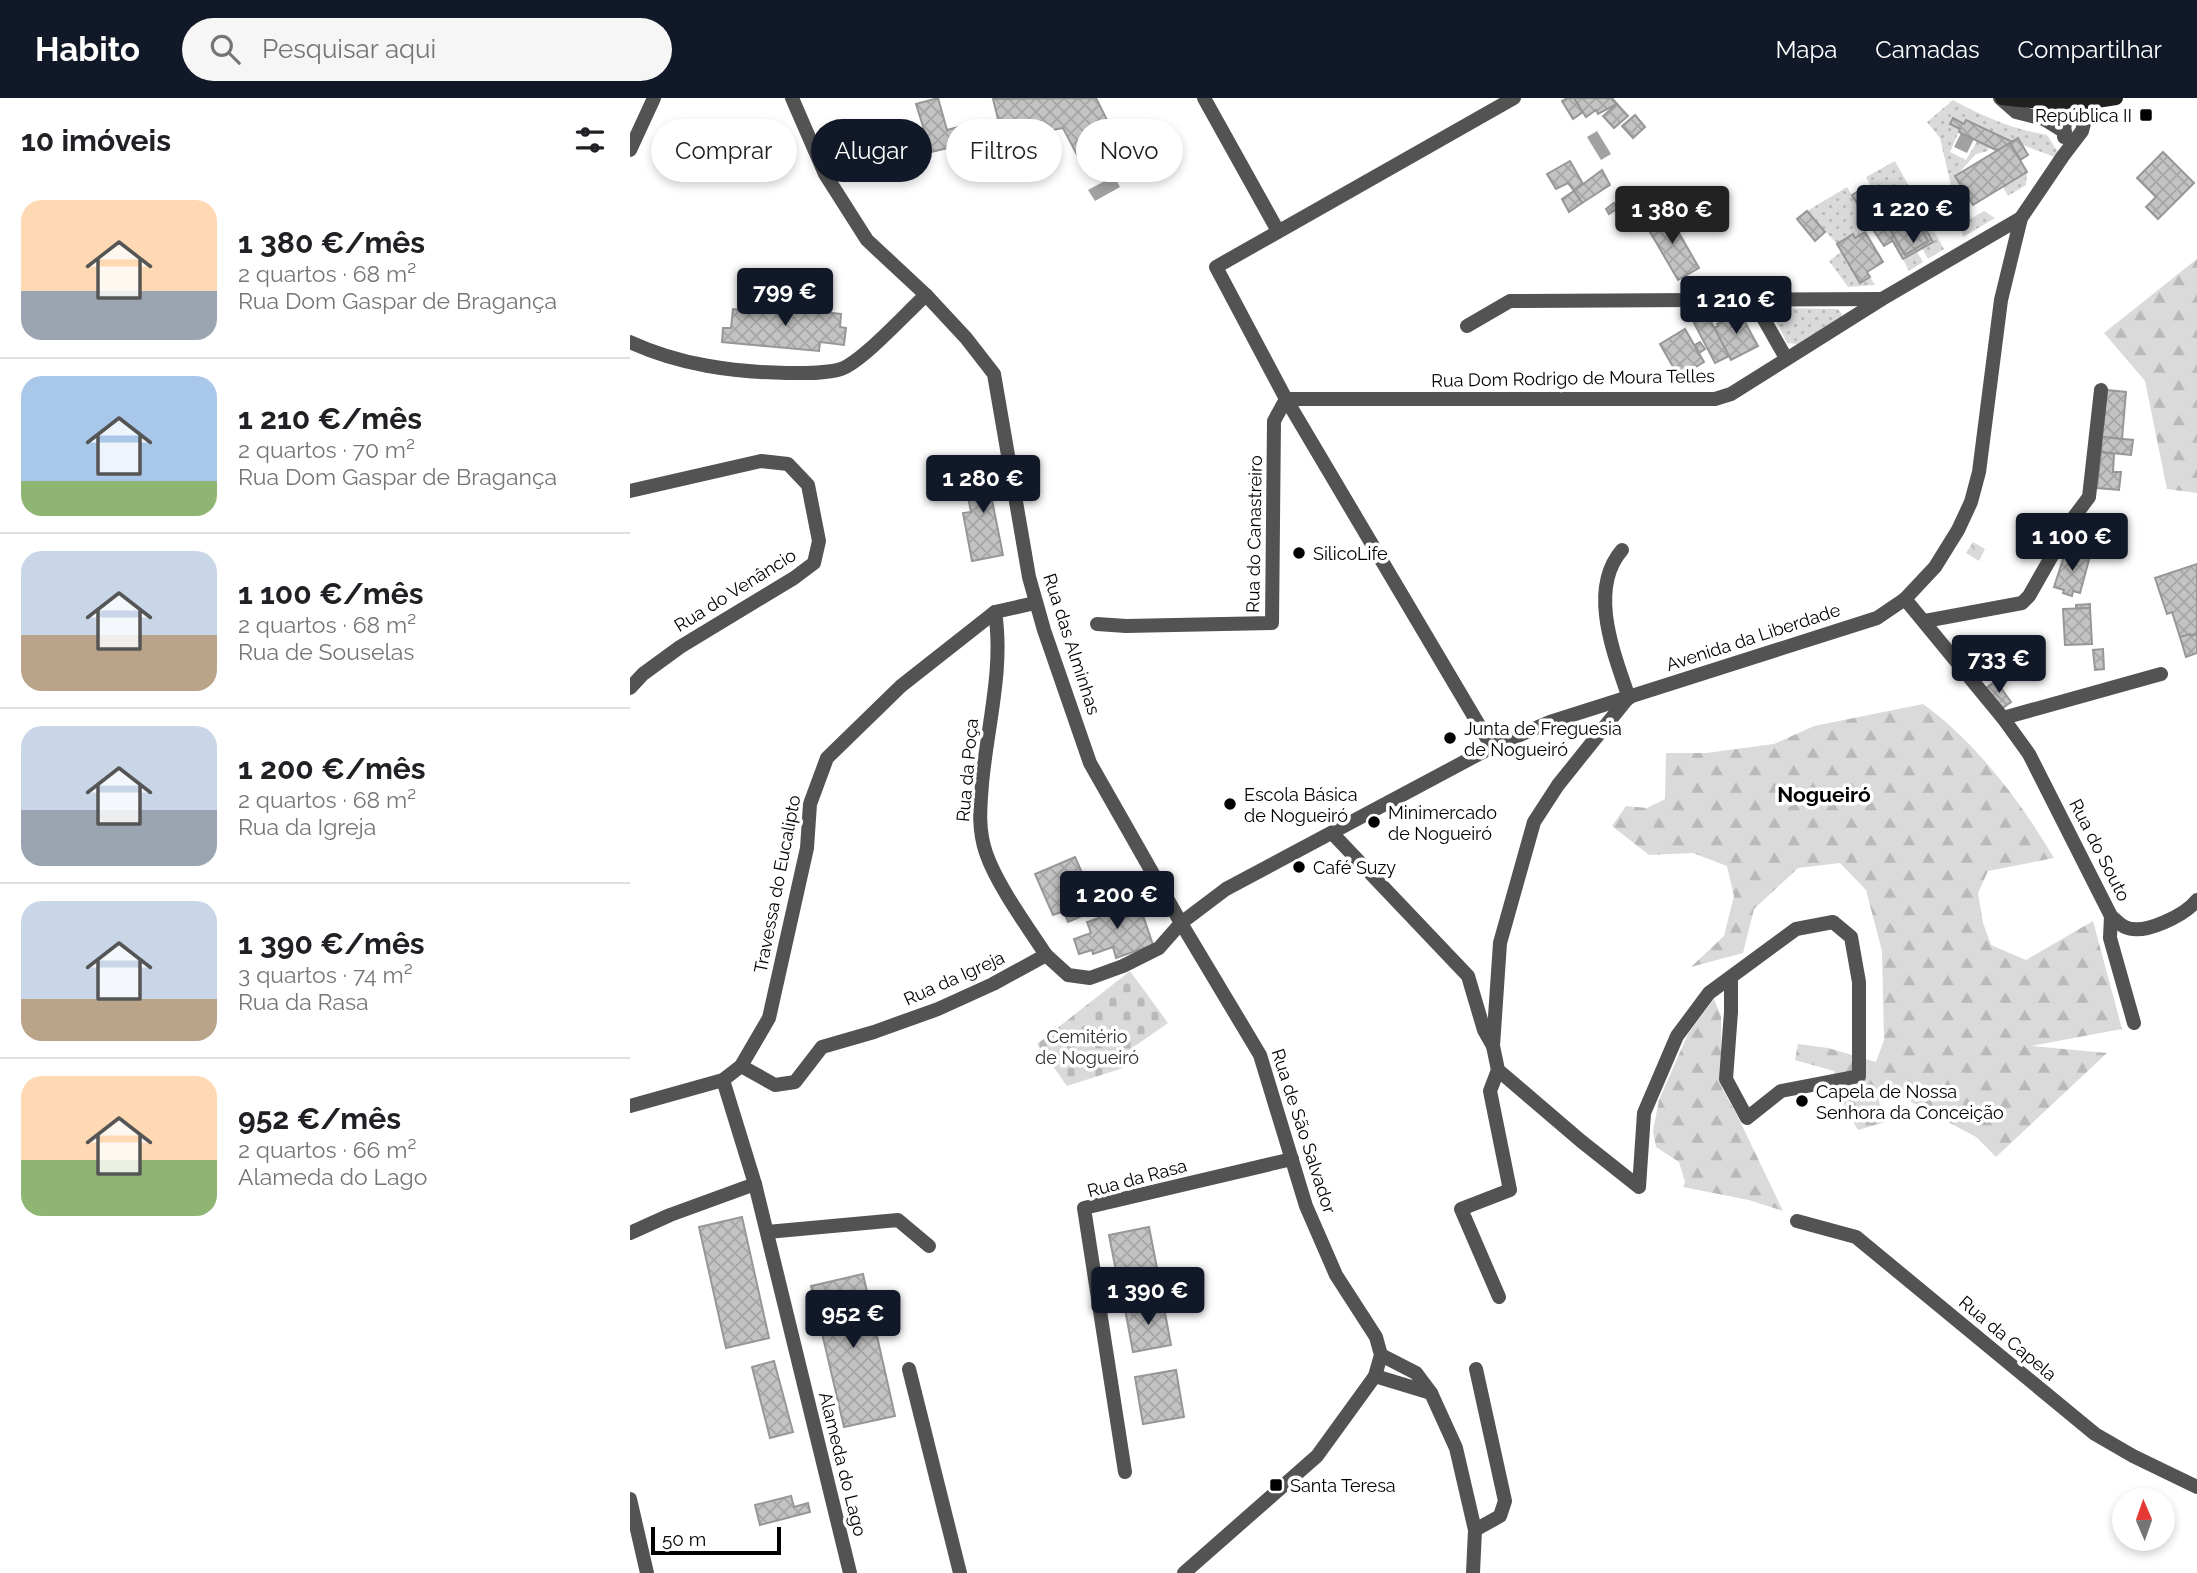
<!DOCTYPE html>
<html lang="pt">
<head>
<meta charset="utf-8">
<style>
  :root { --surface:#fff; --page:#f6f6f6; --text:#202124; --muted:#757577; --line:#e0e0e0; --accent:#111827 }
  body { margin:0; font-family:Raleway,sans-serif; background:var(--page); color:var(--text); height:100vh; display:flex; flex-direction:column; font-size:26px; white-space:nowrap }
  * { box-sizing:border-box; margin:0 }
  p { font-size:23px; color:var(--muted) }
  .icon { flex:none; width:38px; height:38px; fill:none; stroke:currentColor; stroke-width:2; stroke-linecap:round; stroke-linejoin:round }
  .map { position:relative; flex:1; overflow:hidden }
  .details { display:flex; flex-direction:column; background:var(--surface); width:630px }
  .details>* { flex:none }
  .guide { position:absolute; left:21px; top:21px; width:665px; height:63px; display:flex; gap:14px }
  .needle { width:46px; rotate:358deg }
  .buttons { position:absolute; left:1482px; top:1390px; display:grid; gap:14px }
  .buttons a { display:grid; place-items:center; width:63px; height:63px; border-radius:50%; background:var(--surface); box-shadow:0 4px 10px #0003; font-size:35px }
  .scale { position:absolute; left:21px; bottom:18px; width:130px; box-sizing:border-box; padding-left:7px; border:4px solid #000; border-top:0; font-size:19px; line-height:24px; white-space:nowrap; color:#000; -webkit-text-stroke:5px #fff; paint-order:stroke }
  .price { position:absolute; translate:-50% -60px; padding:0 16px; border-radius:7px; background:var(--accent); color:#fff; font-size:23px; line-height:46px; filter:drop-shadow(0 2px 4px #0008) }
  .price::after { content:''; position:absolute; left:50%; top:42px; width:21px; height:16px; margin-left:-10px; background:inherit; clip-path:polygon(0 0,100% 0,50% 100%) }
  .price.selected { background:#222; color:#fff }
  ul { padding:0; list-style:none }
  li { display:flex; align-items:center; gap:21px; height:175px; padding:0 21px }
  li+li { border-top:2px solid var(--line) }
  li span { display:grid; place-items:center; flex:none; width:196px; height:140px; border-radius:21px; color:#555 }
  li>.icon { margin-inline-start:auto }
  span .icon { width:84px; height:84px; fill:#fffc; stroke-width:1 }
  li b { font-size:30px }
  h2 { display:flex; justify-content:space-between; align-items:center; height:84px; padding:0 21px; font-size:30px }
  .tag { padding:0 24px; border-radius:32px; background:var(--surface); box-shadow:0 4px 10px #0003; font-size:24px; line-height:63px }
  .tag.selected { background:var(--accent); color:#fff }
  header { display:flex; align-items:center; gap:42px; box-sizing:border-box; height:98px; padding:0 35px; background:var(--accent); color:#fff }
  header strong { font-size:33px }
  nav { display:flex; gap:38px; margin-inline-start:auto; font-size:24px }
  .search { width:490px; height:63px; background:var(--page); display:flex; align-items:center; gap:18px; box-sizing:border-box; padding:0 24px; border-radius:38px; color:var(--muted); font-size:26px }
  main { display:flex; flex:1; min-height:0 }
  .map>svg:first-child { display:block }
  .grass { fill:url(#grass-dots) }
  .forest { fill:url(#forest-firs) }
  .cemetery { fill:url(#cemetery-stones) }
  .park { fill:url(#park-crowns) }
  .water { fill:#a1a1a1 }
  .building { fill:url(#building-cross-hatch); stroke:#979797; stroke-width:2 }
  .lines { fill:none; stroke-linecap:round; stroke-linejoin:round }
  .minor { stroke:#535353; stroke-width:14 }
  .tertiary { stroke:#535353; stroke-width:14 }
  .secondary { stroke:#202020; stroke-width:14 }
  .poi-dot { fill:#000; stroke:#fff; stroke-width:2.5 }
  .labels { text-anchor:middle; dominant-baseline:central; stroke-width:7; stroke-linejoin:round; paint-order:stroke }
  .poi-label { font-size:18px; fill:#000; stroke:#fff; text-anchor:start }
  .street-label { font-size:18px; fill:#000; stroke:#fff }
  .park-label { font-size:18px; fill:#313131; stroke:#fff }
  .quarter-label { font-size:21px; font-weight:bold; fill:#000; stroke:#fff }
</style>
</head>
<body>
<header>
<strong>Habito</strong>
<div class="search"><svg class="icon" aria-label="search" viewBox="0 0 24 24"><circle cx="10" cy="10" r="6"/><path d="M15 15l6 6"/></svg>Pesquisar aqui</div>
<nav><a>Mapa</a><a>Camadas</a><a>Compartilhar</a></nav>
</header>
<main>
<section class="details">
<h2>10 imóveis<svg class="icon" aria-label="filters" viewBox="0 0 24 24"><path d="M4 7h16M4 17h16"/><circle cx="9" cy="7" r="2"/><circle cx="15" cy="17" r="2"/></svg></h2>
<ul>
<li><span style="background:linear-gradient(#ffd9b3 65%,#9aa5b1 0)"><svg class="icon" aria-label="home" viewBox="0 0 24 24"><path d="M3 11l9-7 9 7M6 9v11h12V9"/></svg></span><div><b>1 380 €/mês</b><p>2 quartos · 68 m²</p><p>Rua Dom Gaspar de Bragança</p></div></li>
<li><span style="background:linear-gradient(#a9c7e8 75%,#8fb573 0)"><svg class="icon" aria-label="home" viewBox="0 0 24 24"><path d="M3 11l9-7 9 7M6 9v11h12V9"/></svg></span><div><b>1 210 €/mês</b><p>2 quartos · 70 m²</p><p>Rua Dom Gaspar de Bragança</p></div></li>
<li><span style="background:linear-gradient(#c9d6e8 60%,#b9a48a 0)"><svg class="icon" aria-label="home" viewBox="0 0 24 24"><path d="M3 11l9-7 9 7M6 9v11h12V9"/></svg></span><div><b>1 100 €/mês</b><p>2 quartos · 68 m²</p><p>Rua de Souselas</p></div></li>
<li><span style="background:linear-gradient(#c9d6e8 60%,#9aa5b1 0)"><svg class="icon" aria-label="home" viewBox="0 0 24 24"><path d="M3 11l9-7 9 7M6 9v11h12V9"/></svg></span><div><b>1 200 €/mês</b><p>2 quartos · 68 m²</p><p>Rua da Igreja</p></div></li>
<li><span style="background:linear-gradient(#c9d6e8 70%,#b9a48a 0)"><svg class="icon" aria-label="home" viewBox="0 0 24 24"><path d="M3 11l9-7 9 7M6 9v11h12V9"/></svg></span><div><b>1 390 €/mês</b><p>3 quartos · 74 m²</p><p>Rua da Rasa</p></div></li>
<li><span style="background:linear-gradient(#ffd9b3 60%,#8fb573 0)"><svg class="icon" aria-label="home" viewBox="0 0 24 24"><path d="M3 11l9-7 9 7M6 9v11h12V9"/></svg></span><div><b>952 €/mês</b><p>2 quartos · 66 m²</p><p>Alameda do Lago</p></div></li>
</ul>
</section>
<div class="map">
<svg width="1567" height="1475" viewBox="0 0 1567 1475">
  <defs>
    <pattern id="grass-dots" width="8" height="8" patternUnits="userSpaceOnUse" patternTransform="scale(1.75)"><rect width="8" height="8" fill="#dadada"/><path d="M2 2h.1M6 6h.1" fill="none" stroke="#b9b9b9" stroke-width="1.8" stroke-linecap="round"/></pattern>
    <pattern id="forest-firs" width="22" height="20" patternUnits="userSpaceOnUse" patternTransform="scale(1.75)"><rect width="22" height="20" fill="#dadada"/><path d="M5 1l3.5 6h-7zM16 11l3.5 6h-7z" fill="#b9b9b9"/></pattern>
    <pattern id="cemetery-stones" width="16" height="16" patternUnits="userSpaceOnUse" patternTransform="scale(1.75)"><rect width="16" height="16" fill="#dadada"/><path d="M2 7V4a2 2 0 0 1 4 0v3zM10 15v-3a2 2 0 0 1 4 0v3z" fill="#b9b9b9"/></pattern>
    <pattern id="park-crowns" width="20" height="18" patternUnits="userSpaceOnUse" patternTransform="scale(1.75)"><rect width="20" height="18" fill="#dadada"/><path d="M2 6a3 3 0 1 1 6 0M12 15a3 3 0 1 1 6 0" fill="none" stroke="#b9b9b9"/></pattern>
    <pattern id="building-cross-hatch" width="8" height="8" patternUnits="userSpaceOnUse" patternTransform="scale(1.75)"><rect width="8" height="8" fill="#c3c3c3"/><path d="M0 0l8 8M0 8l8-8" fill="none" stroke="#a6a6a6"/></pattern>
  </defs>
  <rect width="100%" height="100%" fill="#fff"/>
  <g class="grass">
    <path d="M1323,2C1354,19 1382,31 1417,37L1429,56L1427,60L1323,20L1320,26L1330,31L1320,54L1336,62L1347,43L1359,48L1358,53L1346,56L1326,78L1333,90L1327,94L1342,120L1354,113L1365,120L1333,139L1310,40L1297,24Z"/>
    <path d="M1265,63L1314,151L1298,161L1292,150L1303,143L1282,107L1258,120L1236,79Z"/>
    <path d="M1397,74L1396,87L1378,98L1373,89Z"/>
    <path d="M1217,89L1242,130L1225,140L1223,137L1207,146L1177,113Z"/>
    <path d="M1211,154L1230,184L1240,179L1245,187L1218,189L1199,163Z"/>
    <path d="M1287,154L1293,164L1279,173L1273,161Z"/>
    <path d="M1150,210L1208,211L1212,216L1211,219L1167,246L1157,245L1144,219Z"/>
  </g>
  <g class="forest">
    <path d="M1567,161V395L1537,391L1515,283L1474,235Z"/>
    <path d="M1293,606C1347,645 1390,703 1424,760L1358,773L1348,795L1353,825L1361,847L1396,862L1463,823L1492,931L1401,948L1477,955L1366,1059L1346,1039L1252,988L1247,997L1256,1024L1228,1032L1214,1009L1204,973L1165,962L1168,946L1198,950L1246,964L1254,942L1252,853L1236,792L1210,765L1168,770L1124,811L1113,855L1061,869L1094,838L1104,798L1097,768L1063,755L1019,757L982,728L996,708L1017,710L1035,701L1036,655H1076L1144,646L1184,628Z"/>
    <path d="M1084,901L1091,918L1092,990L1108,1019L1153,1113L1119,1102L1053,1089L1055,1084L1049,1064L1026,1049L1023,1033L1029,1002L1058,936Z"/>
  </g>
  <path class="cemetery" d="M500,873L538,925L488,960L493,970L437,988L407,946Z"/>
  <path class="park" d="M1343,444L1355,451L1349,463L1336,455Z"/>
  <g class="water">
    <path d="M967,33L981,56L971,62L957,39Z"/>
    <path d="M1331,35L1344,41L1337,55L1324,49Z"/>
    <path d="M484,78L490,89L465,103L458,92Z"/>
  </g>
  <g class="building">
    <path d="M308,0L317,32L355,22L361,43L322,52V49L301,54L286,6Z"/>
    <path d="M466,0L493,54L456,74L433,30L373,41L363,1Z"/>
    <path d="M937,0H944L953,14L943,21L932,3Z"/>
    <path d="M944,0H982L987,6L968,16L966,12L956,19Z"/>
    <path d="M987,6L998,18L984,30L973,18Z"/>
    <path d="M1005,17L1015,29L1003,40L992,28Z"/>
    <path d="M1323,20L1334,26L1336,22L1383,44L1368,53L1329,34L1330,31L1320,26Z"/>
    <path d="M1388,40L1398,57L1390,62L1380,45Z"/>
    <path d="M1380,45L1397,74L1343,107L1325,78Z"/>
    <path d="M1533,54L1564,85L1528,121L1516,109L1526,99L1507,80Z"/>
    <path d="M940,63L953,86L944,93L938,85L926,91L917,76Z"/>
    <path d="M972,72L980,87L952,105L944,93Z"/>
    <path d="M1232,91L1243,109L1233,115L1222,97Z"/>
    <path d="M944,93L952,105L939,114L932,101Z"/>
    <path d="M984,105L988,110L979,116L976,111Z"/>
    <path d="M1282,107L1293,126L1289,127L1280,112L1257,125L1255,122Z"/>
    <path d="M1280,112L1298,143L1275,157L1257,125Z"/>
    <path d="M1177,113L1195,134L1185,143L1167,121Z"/>
    <path d="M1037,114L1069,170L1048,182L1016,127Z"/>
    <path d="M1257,125L1264,139L1261,140L1262,143L1254,148L1244,133Z"/>
    <path d="M1295,130L1303,144L1273,161L1261,140L1264,139L1275,157L1298,143L1292,132Z"/>
    <path d="M1235,134L1253,164L1237,174L1240,179L1230,185L1207,146L1223,136L1225,140Z"/>
    <path d="M122,207L211,216L210,229L216,230L214,247L190,244L189,253L92,244L93,230H101L103,211L122,213Z"/>
    <path d="M1110,215L1128,248L1101,262L1084,230L1088,228L1087,226Z"/>
    <path d="M1078,218L1099,258L1085,265L1064,225Z"/>
    <path d="M1055,231L1074,264L1049,279L1030,246Z"/>
    <path d="M1070,244L1075,251L1069,255L1065,247Z"/>
    <path d="M1477,292L1496,294L1492,341L1472,339Z"/>
    <path d="M1472,339L1503,342L1501,357L1471,354Z"/>
    <path d="M1471,354L1484,356L1483,374H1491L1489,392L1467,390Z"/>
    <path d="M369,372L375,399L362,402L373,457L342,463L333,415L341,414L334,379Z"/>
    <path d="M1436,452L1460,458L1450,495L1443,493L1442,498L1433,495L1434,492L1424,489Z"/>
    <path d="M1567,466V536L1550,539L1542,514L1537,516L1525,480Z"/>
    <path d="M1460,506V510L1446,511V507Z"/>
    <path d="M1460,510L1462,546L1435,547L1433,511Z"/>
    <path d="M1560,536L1561,538L1567,536V555L1556,559L1550,539Z"/>
    <path d="M1473,551L1474,571L1465,572L1463,552Z"/>
    <path d="M1366,583L1381,604L1371,611L1356,590Z"/>
    <path d="M445,759L468,811L438,824L434,813L423,817L405,776Z"/>
    <path d="M507,800L523,847L486,860L483,849L463,856L462,852L449,856L444,841L461,835L457,824L469,820L467,814Z"/>
    <path d="M112,1119L139,1240L96,1250L69,1129Z"/>
    <path d="M519,1129L528,1175L488,1183L479,1137Z"/>
    <path d="M233,1176L265,1318L214,1329L181,1188Z"/>
    <path d="M533,1204L541,1247L503,1254L495,1211Z"/>
    <path d="M144,1263L163,1334L140,1340L122,1269Z"/>
    <path d="M546,1272L554,1319L513,1326L505,1279Z"/>
    <path d="M161,1398L164,1409L178,1405L180,1414L130,1427L125,1407Z"/>
  </g>
  <g class="lines">
    <g class="minor">
      <path d="M574,0L648,133"/>
      <path d="M0,52L24,0"/>
      <path d="M1123,202L1156,260"/>
      <path d="M837,228L880,203L1250,201"/>
      <path d="M0,244C50,267 103,274 157,275C175,275 194,276 211,271C233,263 276,215 296,197"/>
      <path d="M656,301H1085L1101,296L1252,201L1391,120"/>
      <path d="M0,393L131,363L158,366L178,387L189,443L184,465L164,480L50,549L13,576L0,590"/>
      <path d="M992,452C957,492 985,558 999,600"/>
      <path d="M1275,501L1373,620L1399,656L1481,818C1485,821 1490,827 1495,829C1514,838 1555,817 1567,802"/>
      <path d="M365,514C374,571 357,629 352,686C350,710 348,732 356,755C367,787 397,828 416,857"/>
      <path d="M1295,523L1392,505L1399,498L1444,419L1459,399L1471,292"/>
      <path d="M467,526L496,528L642,525L644,323L656,301"/>
      <path d="M997,601L928,687L904,724L870,845L863,948L868,972L951,1043L1009,1089L1014,1015L1047,938L1079,895L1166,831L1203,824L1221,839L1229,884V978L1151,993L1117,1020L1096,981L1101,914V880"/>
      <path d="M1373,620L1531,576"/>
      <path d="M862,649L656,301L586,169L884,0"/>
      <path d="M702,735L838,878L854,932L863,948"/>
      <path d="M1481,818L1480,840L1504,925"/>
      <path d="M111,968L145,987L165,984L192,949L244,934L308,911L363,886L416,857L438,877L460,880L493,868L529,850L551,825L460,665L414,532L399,479L364,276L336,240L296,197L237,142L195,76L162,0"/>
      <path d="M868,972L860,993L880,1092L831,1111L869,1199"/>
      <path d="M93,982L125,1086L220,1475"/>
      <path d="M0,1008L93,982L111,968L139,920L177,750L180,706L197,660L271,588L365,514L405,505"/>
      <path d="M1167,1123L1226,1139L1465,1336L1503,1358L1567,1389"/>
      <path d="M137,1134L268,1122L299,1148"/>
      <path d="M0,1135L40,1117L125,1086"/>
      <path d="M751,1257L786,1275L801,1295L826,1350L845,1432L843,1475"/>
      <path d="M279,1271L330,1475"/>
      <path d="M745,1278L801,1295"/>
      <path d="M495,1374L454,1110L662,1061"/>
      <path d="M0,1401L17,1475"/>
      <path d="M845,1432L870,1418L875,1403L846,1271"/>
    </g>
    <g class="tertiary">
      <path d="M1370,0L1386,14L1414,21L1435,34"/>
      <path d="M1434,39L1436,0"/>
      <path d="M554,1475L687,1358L745,1278L751,1257L746,1239L706,1177L676,1108L630,957L551,825L596,791L862,649L920,624L1247,520L1275,501L1305,469L1328,432L1341,404L1349,374L1371,202L1391,120L1433,58L1452,33L1461,0"/>
    </g>
    <path class="secondary" d="M1372,0C1411,5 1447,7 1486,0"/>
  </g>
  <g class="poi-dot">
    <rect x="1509" y="10" width="14" height="14" rx="3.5"/>
    <circle cx="669" cy="455" r="7"/>
    <circle cx="820" cy="640" r="7"/>
    <circle cx="600" cy="706" r="7"/>
    <circle cx="744" cy="724" r="7"/>
    <circle cx="669" cy="769" r="7"/>
    <circle cx="1172" cy="1003" r="7"/>
    <rect x="639" y="1380" width="14" height="14" rx="3.5"/>
  </g>
  <g class="labels">
    <g class="poi-label">
      <text x="1502" y="17" text-anchor="end">República II</text>
      <text x="683" y="455">SilicoLife</text>
      <text x="834" y="630">Junta de Freguesia<tspan x="834" dy="21">de Nogueiró</tspan></text>
      <text x="614" y="696">Escola Básica<tspan x="614" dy="21">de Nogueiró</tspan></text>
      <text x="758" y="714">Minimercado<tspan x="758" dy="21">de Nogueiró</tspan></text>
      <text x="683" y="769">Café Suzy</text>
      <text x="1186" y="993">Capela de Nossa<tspan x="1186" dy="21">Senhora da Conceição</tspan></text>
      <text x="660" y="1387">Santa Teresa</text>
    </g>
    <g class="street-label">
      <text transform="translate(943 280) rotate(-1)">Rua Dom Rodrigo de Moura Telles</text>
      <text transform="translate(624 436) rotate(-89)">Rua do Canastreiro</text>
      <text transform="translate(105 492) rotate(-32)">Rua do Venâncio</text>
      <text transform="translate(1123 539) rotate(-18)">Avenida da Liberdade</text>
      <text transform="translate(442 546) rotate(72)">Rua das Alminhas</text>
      <text transform="translate(337 672) rotate(-85)">Rua da Poça</text>
      <text transform="translate(1470 752) rotate(63)">Rua do Souto</text>
      <text transform="translate(147 786) rotate(-79)">Travessa do Eucalipto</text>
      <text transform="translate(324 880) rotate(-24)">Rua da Igreja</text>
      <text transform="translate(674 1033) rotate(72)">Rua de São Salvador</text>
      <text transform="translate(507 1080) rotate(-15)">Rua da Rasa</text>
      <text transform="translate(1378 1240) rotate(40)">Rua da Capela</text>
      <text transform="translate(213 1366) rotate(76)">Alameda do Lago</text>
    </g>
    <g class="park-label">
      <text x="457" y="938">Cemitério<tspan x="457" dy="21">de Nogueiró</tspan></text>
    </g>
    <g class="quarter-label">
      <text x="1194" y="696">Nogueiró</text>
    </g>
  </g>
</svg>
<div class="buttons">
<a><svg class="needle" viewBox="-14 -14 28 28"><path d="M0-13l5 13h-10z" fill="#e53935"/><path d="M0 13l5-13h-10z" fill="#757577"/></svg></a>
</div>
<div class="scale">50 m</div>
<b class="price" style="left:1283px;top:147px">1 220 €</b>
<b class="price selected" style="left:1042px;top:148px">1 380 €</b>
<b class="price" style="left:155px;top:230px">799 €</b>
<b class="price" style="left:1106px;top:238px">1 210 €</b>
<b class="price" style="left:353px;top:417px">1 280 €</b>
<b class="price" style="left:1442px;top:475px">1 100 €</b>
<b class="price" style="left:1369px;top:597px">733 €</b>
<b class="price" style="left:487px;top:833px">1 200 €</b>
<b class="price" style="left:518px;top:1229px">1 390 €</b>
<b class="price" style="left:223px;top:1252px">952 €</b>
<div class="guide">
<a class="tag">Comprar</a>
<a class="tag selected">Alugar</a>
<a class="tag">Filtros</a>
<a class="tag">Novo</a>
</div>
</div>
</main>
</body>
</html>
